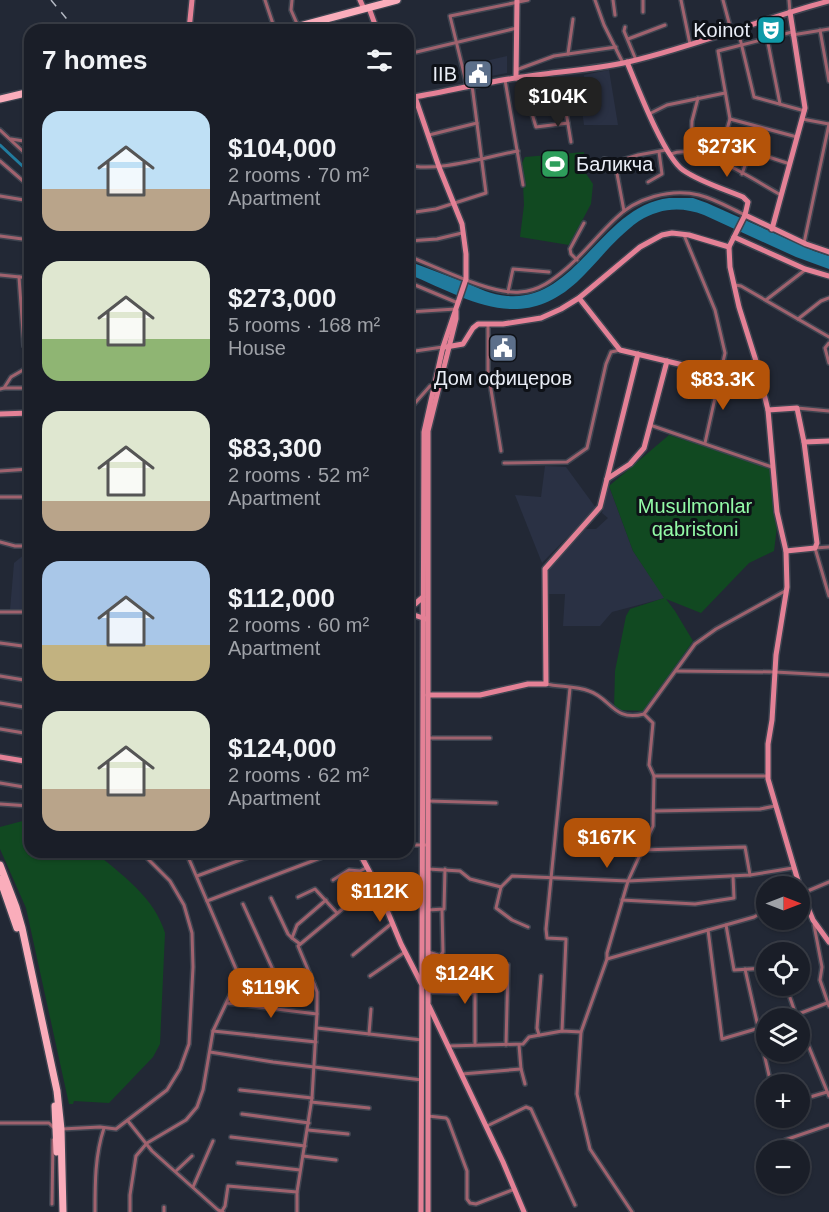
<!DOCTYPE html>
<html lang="en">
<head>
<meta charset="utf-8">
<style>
  :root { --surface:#1a1e28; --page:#232730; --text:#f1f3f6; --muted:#9fa2a8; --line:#383c45; --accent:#b45309 }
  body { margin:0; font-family:Helvetica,sans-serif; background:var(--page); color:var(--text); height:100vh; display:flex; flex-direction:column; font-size:22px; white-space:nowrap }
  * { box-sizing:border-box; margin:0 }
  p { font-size:20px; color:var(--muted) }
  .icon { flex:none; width:33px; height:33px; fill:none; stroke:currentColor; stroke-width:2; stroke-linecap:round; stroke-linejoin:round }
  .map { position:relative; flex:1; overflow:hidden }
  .details { position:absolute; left:24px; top:24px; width:390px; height:834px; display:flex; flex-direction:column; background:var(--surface); border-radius:18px; box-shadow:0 2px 4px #0004,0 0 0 2px var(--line) }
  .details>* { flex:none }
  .needle { width:39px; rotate:90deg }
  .controls { position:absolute; left:756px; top:876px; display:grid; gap:12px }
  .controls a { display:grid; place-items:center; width:54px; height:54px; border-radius:50%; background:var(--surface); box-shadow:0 2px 4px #0004,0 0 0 2px var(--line); font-size:30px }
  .price { position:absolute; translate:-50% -51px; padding:0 14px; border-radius:12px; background:var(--accent); color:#fff; font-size:20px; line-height:39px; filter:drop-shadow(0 2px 3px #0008) }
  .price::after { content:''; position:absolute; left:50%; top:36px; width:18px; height:14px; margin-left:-9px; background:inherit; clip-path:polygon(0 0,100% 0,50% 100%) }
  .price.active { background:#222; color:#fff }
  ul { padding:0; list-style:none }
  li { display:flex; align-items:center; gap:18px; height:150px; padding:0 18px }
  li span { display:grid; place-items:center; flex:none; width:168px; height:120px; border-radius:18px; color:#555 }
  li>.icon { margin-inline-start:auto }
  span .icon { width:72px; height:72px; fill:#fffc; stroke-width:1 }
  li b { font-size:26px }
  h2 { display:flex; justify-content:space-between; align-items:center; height:72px; padding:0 18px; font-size:26px }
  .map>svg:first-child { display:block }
  .built { fill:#2a3144 }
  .green { fill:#114921 }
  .water { fill:#217b9e }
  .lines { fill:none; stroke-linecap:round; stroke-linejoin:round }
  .canal { stroke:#217b9e; stroke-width:3 }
  .street-casing { stroke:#3e4450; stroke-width:6 }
  .secondary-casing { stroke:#3e4450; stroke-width:8 }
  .primary-casing { stroke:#3e4450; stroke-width:10 }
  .street { stroke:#a0626e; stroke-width:3 }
  .secondary { stroke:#e48196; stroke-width:5 }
  .primary { stroke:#faadbb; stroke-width:7 }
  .rail { stroke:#b3b8c2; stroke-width:1.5; stroke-dasharray:8 8; stroke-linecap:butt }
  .labels { text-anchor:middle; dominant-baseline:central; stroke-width:6; stroke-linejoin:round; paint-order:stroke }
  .poi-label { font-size:20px; fill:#e9edf6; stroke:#0e1117; text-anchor:end }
  .park-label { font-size:20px; fill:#93fba7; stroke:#0e1117 }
</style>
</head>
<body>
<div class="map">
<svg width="829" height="1212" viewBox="0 0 829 1212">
  <rect width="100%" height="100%" fill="#222835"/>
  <g class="built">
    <path d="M507,56V73L470,80L466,69L481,67V62Z"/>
    <path d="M609,70L618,125H584L581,103L585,101L584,75Z"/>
    <path d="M545,466L566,467L596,508L542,563L515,495L541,497Z"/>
    <path d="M609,486L633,551L665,598L612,612L600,626H563L565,594H546L547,571L586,529H596L608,518L602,513Z"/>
    <path d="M30,550V610H10L14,563Z"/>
  </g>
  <g class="green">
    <path d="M584,152L583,169L593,184L591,204L569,245L520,237L524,205L522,163L525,157Z"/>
    <path d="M669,435L770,467L777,527L774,551L749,563L701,613L666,599L675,611L693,641L644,711L617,710L614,709L615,671L626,616L630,609L664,598L633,551L609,486Z"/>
    <path d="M30,819V852H95C122,875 155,898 165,933L160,1044L153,1057L109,1103L74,1101L73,1104H69L26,908L0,849V827Z"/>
  </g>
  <path class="water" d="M669,198H693L707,203L814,251L829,256V269L796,257L704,215C681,206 660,208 639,221C615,238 598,262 577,282C519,335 467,298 408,274V261C427,268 445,275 464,282C478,288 492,295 507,296C577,302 601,206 669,198Z"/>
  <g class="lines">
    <path class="canal" d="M0,145L30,173"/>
    <g class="street-casing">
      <g id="street">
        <path d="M265,0L275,30"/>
        <path d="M292,0L291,10L298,26"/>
        <path d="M595,0L604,25L623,63"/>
        <path d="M613,0L615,15"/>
        <path d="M643,0V12"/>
        <path d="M681,0L690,44"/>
        <path d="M723,0L731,30"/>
        <path d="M789,0L790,12"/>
        <path d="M625,27L624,31L636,60"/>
        <path d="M738,30L754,97L805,111"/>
        <path d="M820,30L829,81"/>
        <path d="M792,35L829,29"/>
        <path d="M767,38L780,104"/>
        <path d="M628,39L665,25"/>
        <path d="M408,54L517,28"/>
        <path d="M568,54L573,19"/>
        <path d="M516,70L554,56L616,47"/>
        <path d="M521,77L536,127L568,123"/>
        <path d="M505,80L523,185"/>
        <path d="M467,86L450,16L528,0"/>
        <path d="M532,112L565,106L571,142"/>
        <path d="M649,114L667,105L725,93"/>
        <path d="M730,119L797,137"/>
        <path d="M802,119L829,124"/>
        <path d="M0,130L30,158"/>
        <path d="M429,135L477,123"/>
        <path d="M11,139L30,142"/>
        <path d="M691,152L692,121L698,98"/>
        <path d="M671,154C700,142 755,181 781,195"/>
        <path d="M604,159L615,162L638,155L666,150"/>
        <path d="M0,161L30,187"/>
        <path d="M718,161L730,119L718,51L792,32"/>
        <path d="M615,163L624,211"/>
        <path d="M408,165C435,173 489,156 518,151"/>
        <path d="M742,174L750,151L790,164"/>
        <path d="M648,182L662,174L659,152"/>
        <path d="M408,188L413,212"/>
        <path d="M0,196L30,201"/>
        <path d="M408,213L436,209L486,193L472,85"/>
        <path d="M684,235L715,310L725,353L705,443"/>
        <path d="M0,236L30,240"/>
        <path d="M408,241L437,239L462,233"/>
        <path d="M804,243L829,124"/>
        <path d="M408,256C437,267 491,295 520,292C539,291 553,280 567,268C584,253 598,235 615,219C635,198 671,188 699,195C715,199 730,208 745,215"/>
        <path d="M577,260L571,254L570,249L584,223"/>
        <path d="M0,275L30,278"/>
        <path d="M19,277L24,346L30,348"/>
        <path d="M408,282L458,303"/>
        <path d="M735,285L741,286L829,337"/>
        <path d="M508,292L513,269L549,272"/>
        <path d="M766,300L805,270"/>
        <path d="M408,312L456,309"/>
        <path d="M798,319L821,301L829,298"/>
        <path d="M488,324V371L501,451"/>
        <path d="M829,343L825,348L829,363"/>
        <path d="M408,352L443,347"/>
        <path d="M5,388H30"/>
        <path d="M0,389L4,388L11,377L30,366"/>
        <path d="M797,408L829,411"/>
        <path d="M408,411L430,386L434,385"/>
        <path d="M650,425L772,467"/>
        <path d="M504,463L567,462L587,448L606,364L611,352L620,350"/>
        <path d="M0,471L30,469"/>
        <path d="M0,497H30"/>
        <path d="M0,542L15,546H30"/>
        <path d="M829,547L815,548L829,596"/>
        <path d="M0,612H30"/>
        <path d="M0,643L30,647"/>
        <path d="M676,671L775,672L829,675"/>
        <path d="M0,676L30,681"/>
        <path d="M546,684C559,687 576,686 589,691C611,698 613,722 644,714L695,644L716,629L785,591"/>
        <path d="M0,703L30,708"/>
        <path d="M0,729L30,734"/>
        <path d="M429,738H490"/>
        <path d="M654,776H768"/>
        <path d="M0,783L30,788"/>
        <path d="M428,801L496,803"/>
        <path d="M0,804L30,806"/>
        <path d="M654,811L760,809L775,806"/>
        <path d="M408,845H428"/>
        <path d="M641,850L745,847L750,875"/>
        <path d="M186,852L239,976"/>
        <path d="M428,869L460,871L470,879L501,887L512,876L628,881L750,875L793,868"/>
        <path d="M197,876L262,852"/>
        <path d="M333,880L349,870L360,871L366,868"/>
        <path d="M501,887L496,908L512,920L528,927"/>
        <path d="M803,893L829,882"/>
        <path d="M298,897L315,889L337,913"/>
        <path d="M271,898L288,934L292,938"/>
        <path d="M622,900L695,904L734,898L733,876"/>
        <path d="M207,901L336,852"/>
        <path d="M243,904L278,981"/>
        <path d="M428,910L444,909L445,869"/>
        <path d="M766,910L754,917L708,930L722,1039L766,1026"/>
        <path d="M726,925L734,970L766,968"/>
        <path d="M814,925L822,967L820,980L829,1006"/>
        <path d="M300,944L292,938L297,925L326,900"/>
        <path d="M428,952L457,961L508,965L506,1045"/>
        <path d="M353,955L391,924"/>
        <path d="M440,956L443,952L442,910"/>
        <path d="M607,959L708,930"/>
        <path d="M745,969L771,1084"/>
        <path d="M370,976L405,952"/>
        <path d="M314,984L298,946L375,882"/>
        <path d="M786,986L797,1018"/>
        <path d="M428,992L475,993V1045"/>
        <path d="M227,1003L317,1014"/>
        <path d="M788,1018L827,1003"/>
        <path d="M800,1025L829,1096"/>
        <path d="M317,1028L422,1040"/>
        <path d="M213,1031L316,1042"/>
        <path d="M562,1031L566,939L547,938L546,929L570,688"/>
        <path d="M369,1034L371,1009"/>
        <path d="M539,1035L537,1028L541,976"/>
        <path d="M519,1045L521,1069L525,1084"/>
        <path d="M449,1046L523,1044L529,1037L562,1031L581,1032"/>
        <path d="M210,1052L273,1062L422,1080"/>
        <path d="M462,1074L521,1069"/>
        <path d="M240,1090L312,1098"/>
        <path d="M800,1100L827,1092"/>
        <path d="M311,1102L369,1108"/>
        <path d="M242,1114L309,1123"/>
        <path d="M428,1116L446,1118L448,1120L467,1171V1199L470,1203L476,1204L515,1189"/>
        <path d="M128,1121L152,1151L218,1210L223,1212"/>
        <path d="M0,1123H49L53,1127"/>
        <path d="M487,1126L526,1107L531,1109L575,1205"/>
        <path d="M62,1129L100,1127L116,1129L167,1090L180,1069L189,1044L193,967L192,933L184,905L170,881L141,852"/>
        <path d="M308,1130L348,1134"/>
        <path d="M231,1137L305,1146"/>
        <path d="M785,1140L829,1125"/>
        <path d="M303,1156L336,1160"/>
        <path d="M238,1163L300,1170"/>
        <path d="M176,1171L192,1156"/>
        <path d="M193,1187L213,1141"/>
        <path d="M297,1192V1212"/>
        <path d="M52,1204L53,1140"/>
        <path d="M222,1211L225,1206L228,1186L297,1192L312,1098L317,1014V992L314,984L239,976"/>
        <path d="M95,1212C95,1183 95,1155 104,1128"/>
        <path d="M130,1212V1195L136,1156L147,1143L186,1120L197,1107L203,1090L213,1031L239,976"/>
        <path d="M164,1212V1207"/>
        <path d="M632,1212L590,1149L577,1094L581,1032L607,959V953L628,881L653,826L654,776L649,765L653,723L644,714"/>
      </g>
    </g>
    <g class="secondary-casing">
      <g id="secondary">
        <path d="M360,0L364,9"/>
        <path d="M369,8L377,30"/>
        <path d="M189,30L192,0"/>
        <path d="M627,62C637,86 664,157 683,170C700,182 724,189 743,197L748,202L745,215L729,247L730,267L739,307L756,361L768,410L777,512L786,551L787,587L776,655L772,720L768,744V779L801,891L813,920L829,942"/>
        <path d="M516,78L517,0"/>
        <path d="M415,97L439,167L462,224L466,254V279L443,347L424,432L421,1212"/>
        <path d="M408,98C444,92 480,83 516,78C553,72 591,70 628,62C697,46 761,19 829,1"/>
        <path d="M745,215L806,244L829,252"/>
        <path d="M772,229L805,108L790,12"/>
        <path d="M734,237L805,269L829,276"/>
        <path d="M579,298L620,350L721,374L761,381"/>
        <path d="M446,347L463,344L473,328L478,324H503L541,318L561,309L579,298L640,247L662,235L672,233L689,235L729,247"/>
        <path d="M768,410L797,408L804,442L817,543L815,548L786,551"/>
        <path d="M0,414L30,413"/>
        <path d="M804,442L829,441"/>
        <path d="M607,479L630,464L644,448L667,361"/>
        <path d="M408,606L415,604L423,597"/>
        <path d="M408,613L426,619"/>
        <path d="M428,695H480L528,684H546L545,569L600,507L638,354"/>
        <path d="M0,757L30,762"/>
        <path d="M359,852L377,886L401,944L421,983"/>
        <path d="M429,1006L503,1162L524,1212"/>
        <path d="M428,1212V431L456,319V311"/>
      </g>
    </g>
    <g class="primary-casing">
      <g id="primary">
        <path d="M285,30L397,0"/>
        <path d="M0,99L30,92"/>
        <path d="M0,865L16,907L22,928L57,1091L61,1129L63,1212"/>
        <path d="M0,879L17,928"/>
        <path d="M55,1106L57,1152"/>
      </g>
    </g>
    <use href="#street" class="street"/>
    <use href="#secondary" class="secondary"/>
    <use href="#primary" class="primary"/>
    <path class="rail" d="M51,0L76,30"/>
  </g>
  <defs>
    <g id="theatre-square" transform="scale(1.5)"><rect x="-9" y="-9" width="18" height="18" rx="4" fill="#0f9aa8" stroke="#0e1117"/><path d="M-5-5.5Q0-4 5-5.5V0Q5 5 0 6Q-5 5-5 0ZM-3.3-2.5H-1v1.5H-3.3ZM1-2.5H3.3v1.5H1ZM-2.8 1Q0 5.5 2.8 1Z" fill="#fff"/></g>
    <g id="civic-square" transform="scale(1.5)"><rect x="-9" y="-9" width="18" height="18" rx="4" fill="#5c6f8a" stroke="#0e1117"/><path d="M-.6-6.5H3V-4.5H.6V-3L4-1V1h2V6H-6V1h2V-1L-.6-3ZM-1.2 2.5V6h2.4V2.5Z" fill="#fff"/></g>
    <g id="stadium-square" transform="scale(1.5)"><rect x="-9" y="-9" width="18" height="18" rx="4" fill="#2e9e5b" stroke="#0e1117"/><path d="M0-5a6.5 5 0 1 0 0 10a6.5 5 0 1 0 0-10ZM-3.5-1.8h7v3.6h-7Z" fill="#fff"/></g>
  </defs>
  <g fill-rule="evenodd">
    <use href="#theatre-square" x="771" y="30"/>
    <use href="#civic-square" x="478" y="74"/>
    <use href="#stadium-square" x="555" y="164"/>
    <use href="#civic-square" x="503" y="348"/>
  </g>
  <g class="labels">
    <g class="poi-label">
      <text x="750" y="30">Koinot</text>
      <text x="457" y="74">IIB</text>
      <text x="576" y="164" text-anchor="start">Баликча</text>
      <text x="503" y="378" text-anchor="middle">Дом офицеров</text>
    </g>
    <g class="park-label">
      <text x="695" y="506">Musulmonlar<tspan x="695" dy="23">qabristoni</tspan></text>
    </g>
  </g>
</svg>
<div class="controls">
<a><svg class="needle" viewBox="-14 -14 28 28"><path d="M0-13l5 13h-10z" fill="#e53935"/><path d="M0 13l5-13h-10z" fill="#9fa2a8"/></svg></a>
<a><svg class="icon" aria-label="locate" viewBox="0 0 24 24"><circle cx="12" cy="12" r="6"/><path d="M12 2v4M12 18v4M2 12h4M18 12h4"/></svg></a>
<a><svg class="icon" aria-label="layers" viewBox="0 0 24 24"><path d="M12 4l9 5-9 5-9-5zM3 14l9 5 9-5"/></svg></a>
<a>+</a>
<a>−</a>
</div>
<b class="price active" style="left:558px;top:128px">$104K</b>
<b class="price" style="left:727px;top:178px">$273K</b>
<b class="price" style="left:723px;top:411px">$83.3K</b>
<b class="price" style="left:607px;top:869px">$167K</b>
<b class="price" style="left:380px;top:923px">$112K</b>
<b class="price" style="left:465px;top:1005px">$124K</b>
<b class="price" style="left:271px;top:1019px">$119K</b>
<section class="details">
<h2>7 homes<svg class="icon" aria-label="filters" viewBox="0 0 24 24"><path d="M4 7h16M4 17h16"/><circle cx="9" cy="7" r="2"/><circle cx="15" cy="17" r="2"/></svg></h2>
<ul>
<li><span style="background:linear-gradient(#bfe0f5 65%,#b9a48a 0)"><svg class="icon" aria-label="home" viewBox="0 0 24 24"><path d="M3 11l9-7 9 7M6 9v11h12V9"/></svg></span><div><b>$104,000</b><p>2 rooms · 70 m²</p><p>Apartment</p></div></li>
<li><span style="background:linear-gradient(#dfe7d0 65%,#8fb573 0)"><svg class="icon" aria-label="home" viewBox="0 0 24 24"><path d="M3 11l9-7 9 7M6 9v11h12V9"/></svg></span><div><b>$273,000</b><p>5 rooms · 168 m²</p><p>House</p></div></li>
<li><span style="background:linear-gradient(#dfe7d0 75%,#b9a48a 0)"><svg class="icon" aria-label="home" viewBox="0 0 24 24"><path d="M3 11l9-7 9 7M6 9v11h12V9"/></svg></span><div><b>$83,300</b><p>2 rooms · 52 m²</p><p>Apartment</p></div></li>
<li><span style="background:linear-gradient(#a9c7e8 70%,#c2b280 0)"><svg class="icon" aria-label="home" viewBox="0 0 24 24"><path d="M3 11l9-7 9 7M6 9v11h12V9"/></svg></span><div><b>$112,000</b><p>2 rooms · 60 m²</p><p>Apartment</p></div></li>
<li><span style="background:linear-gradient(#dfe7d0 65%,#b9a48a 0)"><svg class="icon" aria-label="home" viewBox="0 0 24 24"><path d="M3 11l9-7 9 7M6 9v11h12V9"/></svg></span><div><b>$124,000</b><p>2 rooms · 62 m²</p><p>Apartment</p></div></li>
</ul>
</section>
</div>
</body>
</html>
